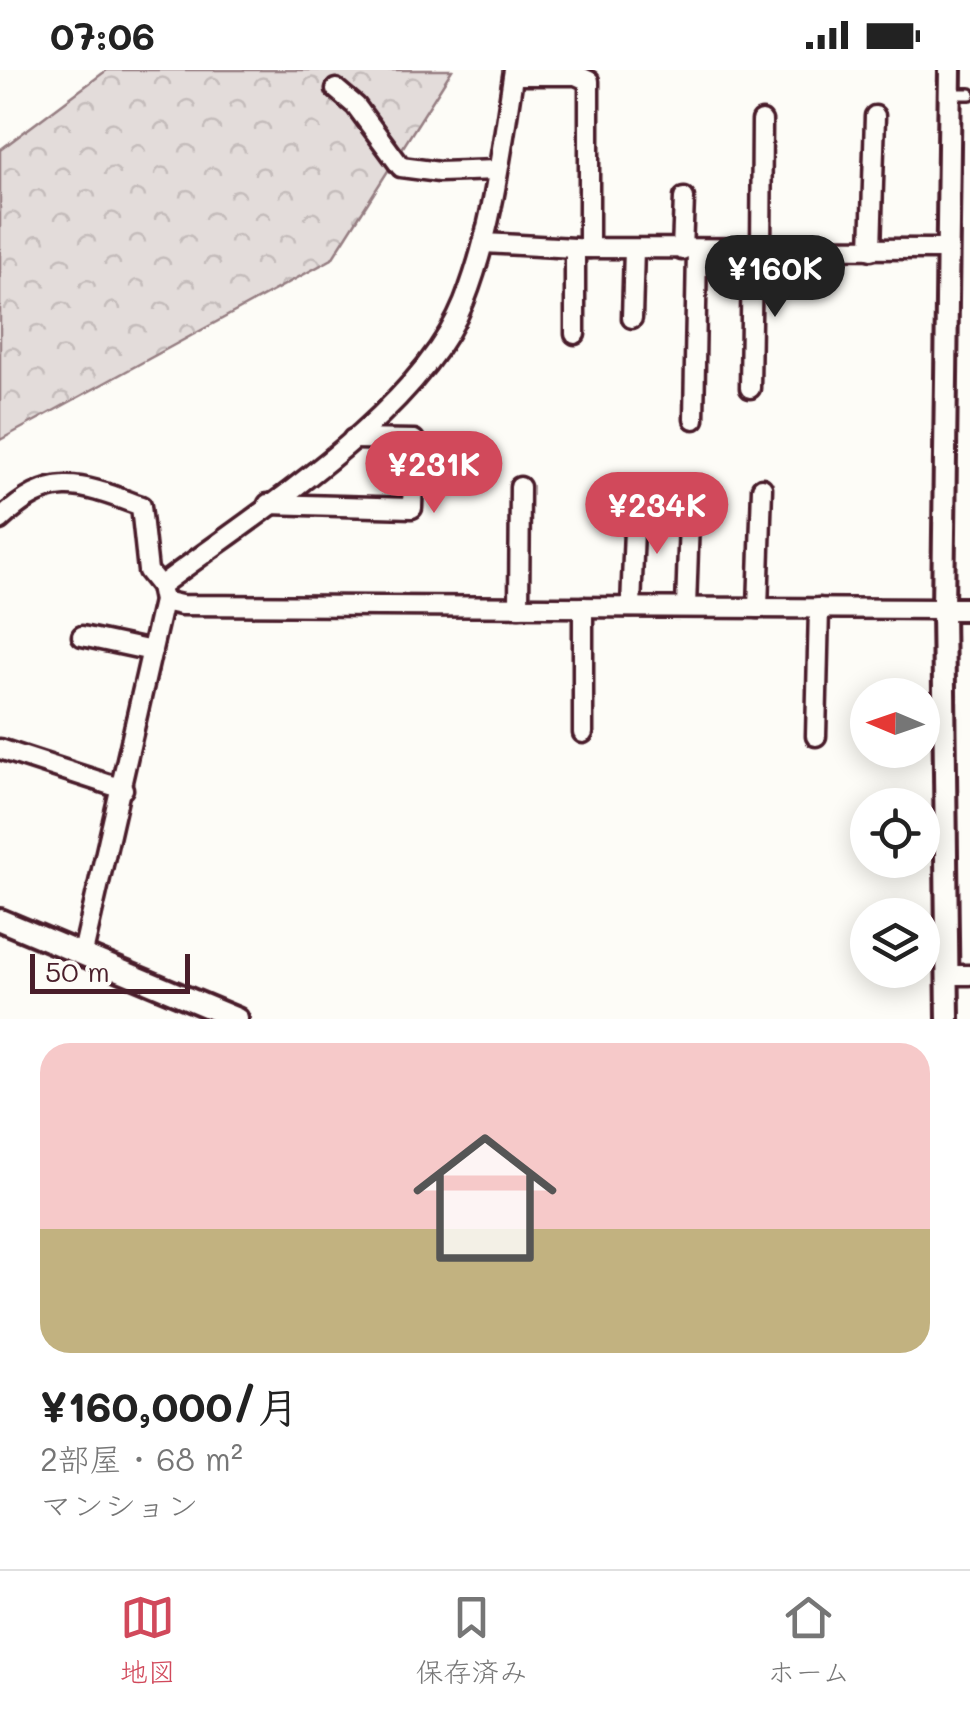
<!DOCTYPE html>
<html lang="ja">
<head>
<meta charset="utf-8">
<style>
  :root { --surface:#fff; --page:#f2f2f2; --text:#222; --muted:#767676; --line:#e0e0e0; --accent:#d1495b }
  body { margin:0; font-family:Mali,"Klee One",sans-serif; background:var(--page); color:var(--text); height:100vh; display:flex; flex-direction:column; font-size:38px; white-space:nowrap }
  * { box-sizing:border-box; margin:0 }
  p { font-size:32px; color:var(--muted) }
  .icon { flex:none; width:55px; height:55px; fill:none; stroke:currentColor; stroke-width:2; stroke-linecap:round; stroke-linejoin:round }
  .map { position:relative; height:949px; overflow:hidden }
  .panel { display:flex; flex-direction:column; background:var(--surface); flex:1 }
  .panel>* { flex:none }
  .needle { width:65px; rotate:272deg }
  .controls { position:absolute; left:850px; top:608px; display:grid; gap:20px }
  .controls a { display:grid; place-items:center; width:90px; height:90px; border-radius:50%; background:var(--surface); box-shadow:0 5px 25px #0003; font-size:50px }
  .scale { position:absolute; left:30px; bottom:25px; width:160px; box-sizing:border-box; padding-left:10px; border:5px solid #4a1f2b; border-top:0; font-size:28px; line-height:35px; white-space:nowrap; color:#4a1f2b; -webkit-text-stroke:8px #fdfcf7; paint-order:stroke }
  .price { position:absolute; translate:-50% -85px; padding:0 22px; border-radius:35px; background:var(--accent); color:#fff; font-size:32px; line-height:65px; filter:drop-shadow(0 2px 5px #0008) }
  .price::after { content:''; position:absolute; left:50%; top:60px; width:30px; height:22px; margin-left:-15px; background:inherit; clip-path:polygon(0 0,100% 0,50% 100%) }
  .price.active { background:#222; color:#fff }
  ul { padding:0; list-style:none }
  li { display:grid; align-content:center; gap:20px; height:530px; padding:0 40px }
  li+li { border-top:2px solid var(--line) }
  li span { display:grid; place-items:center; height:310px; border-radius:30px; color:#555 }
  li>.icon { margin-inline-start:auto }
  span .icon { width:180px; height:180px; fill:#fffc; stroke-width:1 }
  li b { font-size:42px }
  .status { display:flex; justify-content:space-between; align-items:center; height:70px; padding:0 50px; background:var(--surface); direction:ltr }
  .status svg { height:28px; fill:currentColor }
  .tabs { display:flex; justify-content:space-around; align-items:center; height:140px; border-top:2px solid var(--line); background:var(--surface); font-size:28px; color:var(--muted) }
  .tabs a { display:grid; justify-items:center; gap:5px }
  .tabs .active { color:var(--accent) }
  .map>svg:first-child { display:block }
  .forest { fill:url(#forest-crowns); stroke:#967e82; stroke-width:2.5 }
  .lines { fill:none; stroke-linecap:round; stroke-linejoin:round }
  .service-casing { stroke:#4a1f2b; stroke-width:16 }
  .minor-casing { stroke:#4a1f2b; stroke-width:25 }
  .tertiary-casing { stroke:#4a1f2b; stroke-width:28 }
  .service { stroke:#fdfcf7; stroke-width:9 }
  .minor { stroke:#fdfcf7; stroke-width:18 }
  .tertiary { stroke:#fdfcf7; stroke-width:20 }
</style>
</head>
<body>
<div class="status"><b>07:06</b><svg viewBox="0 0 49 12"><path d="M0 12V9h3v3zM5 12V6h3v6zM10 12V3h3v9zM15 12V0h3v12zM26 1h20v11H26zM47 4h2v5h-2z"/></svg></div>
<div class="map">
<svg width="970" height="949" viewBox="0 0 970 949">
  <defs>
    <pattern id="forest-crowns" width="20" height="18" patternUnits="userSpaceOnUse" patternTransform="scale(2.5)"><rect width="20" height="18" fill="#e3dcda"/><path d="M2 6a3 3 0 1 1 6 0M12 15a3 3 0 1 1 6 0" fill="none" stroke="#c4bcbb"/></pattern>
  </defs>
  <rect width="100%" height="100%" fill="#fdfcf7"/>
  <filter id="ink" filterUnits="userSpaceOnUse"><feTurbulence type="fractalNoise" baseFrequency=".01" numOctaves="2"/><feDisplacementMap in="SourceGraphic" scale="20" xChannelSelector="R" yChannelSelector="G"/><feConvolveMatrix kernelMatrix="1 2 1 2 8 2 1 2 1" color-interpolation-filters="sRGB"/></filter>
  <g filter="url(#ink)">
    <path class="forest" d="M107,0H452L332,189L0,370V80Z"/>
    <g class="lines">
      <g class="service-casing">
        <path id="service" d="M952,24H970"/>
      </g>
      <g class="minor-casing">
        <g id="minor">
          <path d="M514,5H576L589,11V178"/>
          <path d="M336,19L356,36L401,97L439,102L497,100"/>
          <path d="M484,173L575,178L944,179"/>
          <path d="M682,180L684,128"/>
          <path d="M871,180L875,46"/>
          <path d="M761,181L762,51"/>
          <path d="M632,248L634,179"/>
          <path d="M575,264V178"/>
          <path d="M750,318L752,181"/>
          <path d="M694,349L697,180"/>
          <path d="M268,434L412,438L414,370L353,369"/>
          <path d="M0,450C52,401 79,413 141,436L148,501L160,516L163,531L83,883"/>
          <path d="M160,516C255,444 420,343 464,232C493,159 502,77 514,0"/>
          <path d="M163,531L181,535L943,539"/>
          <path d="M519,537L520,417"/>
          <path d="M631,537L635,434"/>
          <path d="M686,537L690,421"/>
          <path d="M758,538L762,418"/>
          <path d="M82,566L152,581"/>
          <path d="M583,663V537"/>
          <path d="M816,666L819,538"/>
          <path d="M0,679L123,719"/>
          <path d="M948,905H970"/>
        </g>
      </g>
      <g class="tertiary-casing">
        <g id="tertiary">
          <path d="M943,539H970"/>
          <path d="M0,850L237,949"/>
          <path d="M948,949L943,539L950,0"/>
        </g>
      </g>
      <use href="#service" class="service"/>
      <use href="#minor" class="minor"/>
      <use href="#tertiary" class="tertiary"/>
    </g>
  </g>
</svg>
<div class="controls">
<a><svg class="needle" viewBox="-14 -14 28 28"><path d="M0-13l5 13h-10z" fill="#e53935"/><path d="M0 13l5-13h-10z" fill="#767676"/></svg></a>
<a><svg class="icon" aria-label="locate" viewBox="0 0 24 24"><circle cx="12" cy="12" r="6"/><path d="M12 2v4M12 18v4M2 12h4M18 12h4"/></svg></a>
<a><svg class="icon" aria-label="layers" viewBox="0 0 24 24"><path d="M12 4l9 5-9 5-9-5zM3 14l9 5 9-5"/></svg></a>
</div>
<div class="scale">50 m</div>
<b class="price active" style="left:775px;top:250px">¥160K</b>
<b class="price" style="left:434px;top:446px">¥231K</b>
<b class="price" style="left:657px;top:487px">¥234K</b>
</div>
<section class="panel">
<ul>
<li><span style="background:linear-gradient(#f6c9c9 60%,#c2b280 0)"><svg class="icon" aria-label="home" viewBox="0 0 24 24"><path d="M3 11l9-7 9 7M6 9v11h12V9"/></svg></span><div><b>¥160,000/月</b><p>2部屋 · 68 m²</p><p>マンション</p></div></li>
</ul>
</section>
<nav class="tabs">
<a class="active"><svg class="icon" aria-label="map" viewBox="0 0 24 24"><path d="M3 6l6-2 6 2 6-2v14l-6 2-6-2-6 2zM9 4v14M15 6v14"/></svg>地図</a>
<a><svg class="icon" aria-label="saved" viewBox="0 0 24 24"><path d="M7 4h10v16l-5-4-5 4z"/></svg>保存済み</a>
<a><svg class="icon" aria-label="home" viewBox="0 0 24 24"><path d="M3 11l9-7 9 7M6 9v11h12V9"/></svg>ホーム</a>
</nav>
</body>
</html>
